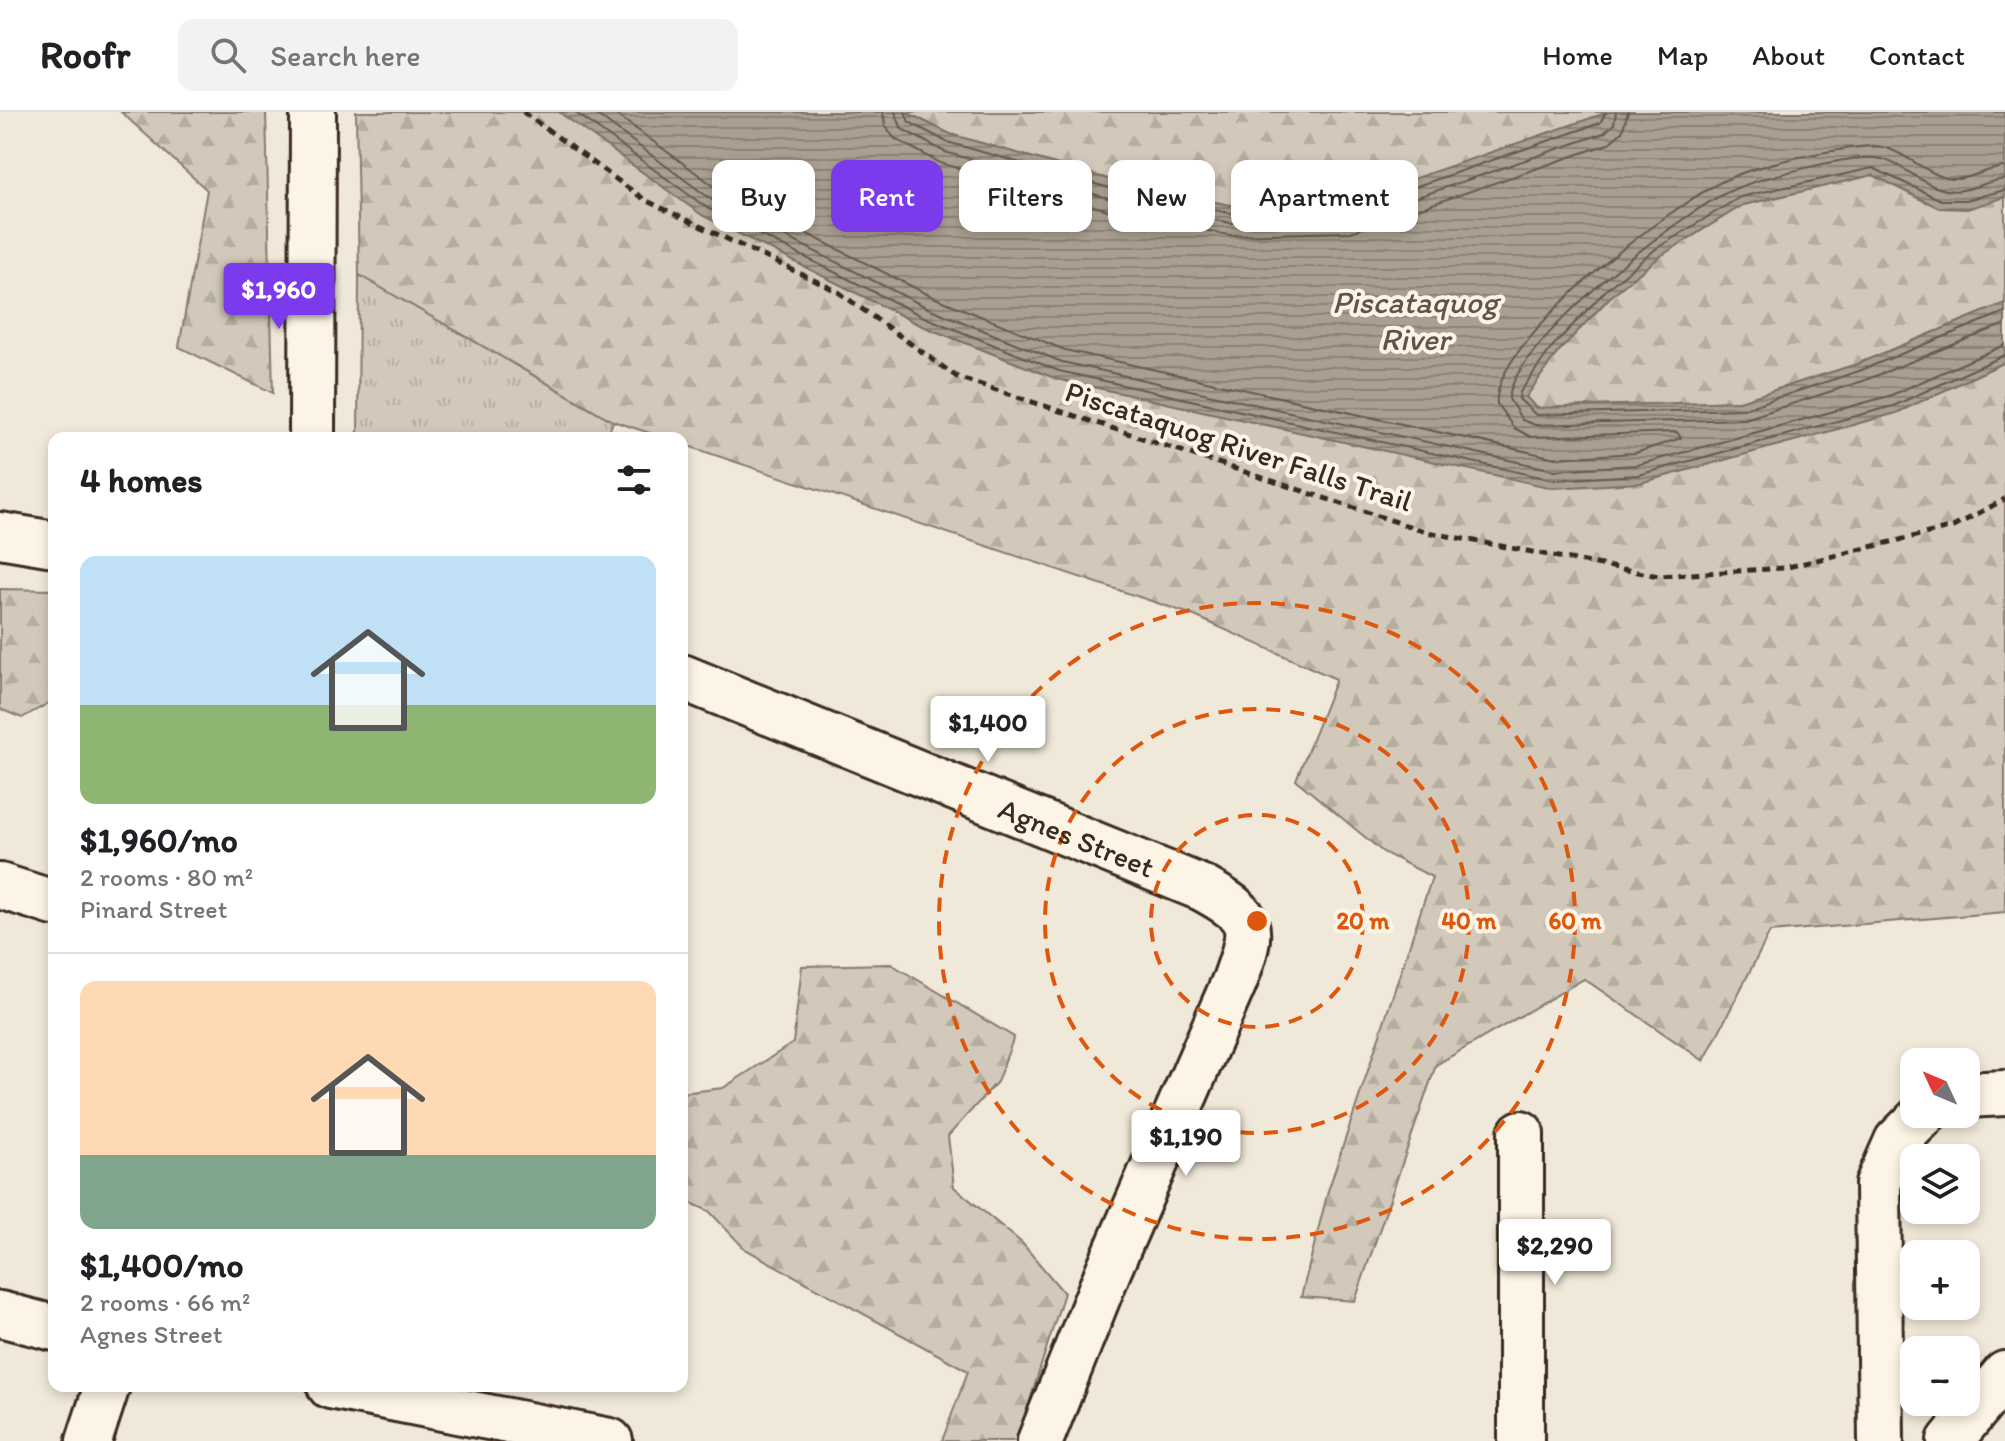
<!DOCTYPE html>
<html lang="en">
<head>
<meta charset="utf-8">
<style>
  :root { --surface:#fff; --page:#f2f2f2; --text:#202124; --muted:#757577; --line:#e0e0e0; --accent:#7c3aed }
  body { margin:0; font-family:Itim,sans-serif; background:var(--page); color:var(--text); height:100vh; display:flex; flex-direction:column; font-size:30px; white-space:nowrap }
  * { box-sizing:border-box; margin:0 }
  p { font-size:26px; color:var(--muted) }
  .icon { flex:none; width:44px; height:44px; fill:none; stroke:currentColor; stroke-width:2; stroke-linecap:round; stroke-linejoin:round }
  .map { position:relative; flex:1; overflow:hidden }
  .sheet { position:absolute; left:48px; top:320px; width:640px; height:960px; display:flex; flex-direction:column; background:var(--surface); border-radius:16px; box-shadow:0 4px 12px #0003 }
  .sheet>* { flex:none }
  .hud { position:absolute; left:712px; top:48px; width:760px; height:72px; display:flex; gap:16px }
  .needle { width:52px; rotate:314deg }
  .buttons { position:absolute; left:1900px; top:936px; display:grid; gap:16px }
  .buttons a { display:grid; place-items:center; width:80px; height:80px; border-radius:16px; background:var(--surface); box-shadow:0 4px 12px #0003; font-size:40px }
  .price { position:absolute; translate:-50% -68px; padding:0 18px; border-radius:8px; background:#fff; color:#222; font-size:26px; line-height:52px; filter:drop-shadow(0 2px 4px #0008) }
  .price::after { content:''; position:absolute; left:50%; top:48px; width:24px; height:18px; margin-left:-12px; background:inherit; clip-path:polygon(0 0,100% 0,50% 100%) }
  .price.on { background:var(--accent); color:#fff }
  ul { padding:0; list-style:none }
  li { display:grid; align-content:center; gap:16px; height:424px; padding:0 32px }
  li+li { border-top:2px solid var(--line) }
  li span { display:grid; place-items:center; height:248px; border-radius:16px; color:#555 }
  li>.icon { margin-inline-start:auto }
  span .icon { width:144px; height:144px; fill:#fffc; stroke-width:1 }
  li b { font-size:34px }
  h2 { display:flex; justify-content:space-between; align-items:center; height:96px; padding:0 32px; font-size:34px }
  .chip { padding:0 28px; border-radius:16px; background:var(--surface); box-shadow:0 4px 12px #0003; font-size:28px; line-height:72px }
  .chip.on { background:var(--accent); color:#fff }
  header { display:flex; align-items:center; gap:48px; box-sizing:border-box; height:112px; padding:0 40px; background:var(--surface); border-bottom:2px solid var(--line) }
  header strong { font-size:38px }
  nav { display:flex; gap:44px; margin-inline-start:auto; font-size:28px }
  .search { width:560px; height:72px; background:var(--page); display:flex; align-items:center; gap:20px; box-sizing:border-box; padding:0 28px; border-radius:16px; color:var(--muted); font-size:30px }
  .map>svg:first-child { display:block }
  .grass { fill:url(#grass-tufts); stroke:#867a6c; stroke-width:2 }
  .forest { fill:url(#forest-firs); stroke:#867a6c; stroke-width:2 }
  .water { fill:url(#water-rules); stroke:#7e7163; stroke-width:2 }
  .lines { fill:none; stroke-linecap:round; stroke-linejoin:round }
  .shore { stroke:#67594c; stroke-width:2 }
  .minor-casing { stroke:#3b2a1e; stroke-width:50 }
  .path { stroke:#3b2a1e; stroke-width:5; stroke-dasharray:8 6; stroke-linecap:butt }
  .minor { stroke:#fcf5e5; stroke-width:44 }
  .ring { fill:none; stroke:#df570d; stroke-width:4; stroke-dasharray:14 10 }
  .labels { text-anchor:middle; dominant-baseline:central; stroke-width:8; stroke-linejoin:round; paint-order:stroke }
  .street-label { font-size:30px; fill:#3b2a1e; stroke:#fcf5e5 }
  .water-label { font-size:32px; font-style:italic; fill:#625346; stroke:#fcf5e5 }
  .centre { fill:#df570d; stroke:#fcf5e5; stroke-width:4 }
  .ring-label { font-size:24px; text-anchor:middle; font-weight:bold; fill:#df570d; stroke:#fcf5e5; stroke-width:8; stroke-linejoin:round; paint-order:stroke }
</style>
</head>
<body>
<header>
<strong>Roofr</strong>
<div class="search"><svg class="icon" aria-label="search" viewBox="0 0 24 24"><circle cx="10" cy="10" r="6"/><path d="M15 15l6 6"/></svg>Search here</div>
<nav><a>Home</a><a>Map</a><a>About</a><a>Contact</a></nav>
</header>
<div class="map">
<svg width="2005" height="1329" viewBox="0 0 2005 1329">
  <defs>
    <pattern id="grass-tufts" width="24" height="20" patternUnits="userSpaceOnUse" patternTransform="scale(2)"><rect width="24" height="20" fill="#d2c9ba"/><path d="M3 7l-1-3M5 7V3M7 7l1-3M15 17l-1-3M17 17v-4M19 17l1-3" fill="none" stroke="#b5ad9f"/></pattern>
    <pattern id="forest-firs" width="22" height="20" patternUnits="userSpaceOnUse" patternTransform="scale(2)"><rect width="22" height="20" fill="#d2c9ba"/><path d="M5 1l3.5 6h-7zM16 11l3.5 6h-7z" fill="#b5ad9f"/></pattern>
    <pattern id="water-rules" width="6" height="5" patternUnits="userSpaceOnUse" patternTransform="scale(2)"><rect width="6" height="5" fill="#aaa091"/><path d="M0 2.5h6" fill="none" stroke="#8c8376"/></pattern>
  </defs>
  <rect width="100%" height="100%" fill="#f0e9d9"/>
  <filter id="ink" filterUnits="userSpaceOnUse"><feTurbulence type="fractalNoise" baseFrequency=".0125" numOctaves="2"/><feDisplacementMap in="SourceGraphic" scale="16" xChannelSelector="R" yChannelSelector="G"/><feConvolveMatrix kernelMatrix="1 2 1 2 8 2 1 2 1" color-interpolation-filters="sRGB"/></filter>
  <g filter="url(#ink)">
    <path class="grass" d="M359,163L613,309L607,326H358Z"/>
    <g class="forest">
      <path d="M121,0H266L273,281L179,235L207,78Z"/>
      <path d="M356,0H559L702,103L920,213L1057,267L1368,335L1640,371L1896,301L2005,250V800L1770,820L1704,949L1584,867L1436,953L1355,1189L1301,1185L1328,1079L1432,765L1383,740L1296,668L1336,567L1190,502L682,332V326H665L613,309L359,163Z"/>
      <path d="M906,0H1609L1343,91L1230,93L1129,73L950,22Z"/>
      <path d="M1873,63C1933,93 1938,106 2005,85V191L1857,252L1740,289L1536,296L1526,285L1558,240L1613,182L1662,143L1743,93Z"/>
      <path d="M0,477L54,478V588L22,606L0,597Z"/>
      <path d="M891,852L1014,925L997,970L948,1024L954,1075L1022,1131L1064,1181L1017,1329H942L968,1259L745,1137L709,1099L682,1087V981L723,976L793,931L802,854Z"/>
    </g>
    <path class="water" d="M559,0H906L950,22L1129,73L1230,93L1343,91L1609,0H2005V85L1967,97L1939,96L1873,63L1743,93L1662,143L1613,182L1558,240L1526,285L1536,296L1740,289L1857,252L2005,191V250L1896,301L1640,371L1553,376L1057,267L920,213L702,103Z"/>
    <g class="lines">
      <g class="shore">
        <path d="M575,0L707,96L924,205L1059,259L1554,368L1638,363L1893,294L2005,243"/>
        <path d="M593,0L712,88L928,196L1062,250L1554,358L1637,353L1889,284L2005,233"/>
        <path d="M613,0L718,77L933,185L1065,238L1556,346L1635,341L1681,326L1677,320L1531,325L1514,316L1497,292C1490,230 1677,87 1732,65C1770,49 1827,39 1868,34C1896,31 1920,59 1946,66C1966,71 1985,56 2005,55"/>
        <path d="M883,0L885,13L894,26L940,51L1122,102L1229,123L1351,120L1608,32L1622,20L1628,0"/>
        <path d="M895,0L902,17L945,40L1125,91L1231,111L1348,109L1604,21L1614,12L1616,0"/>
        <path d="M905,0L909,10L947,30L1127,81L1230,101L1345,99L1600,11L1606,0"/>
        <path d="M2005,67C1984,69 1967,82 1946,78C1921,74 1899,47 1874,46C1845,44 1765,65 1737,76C1686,95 1511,232 1509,287L1522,308L1535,313L1745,307L1863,269L2005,212"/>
        <path d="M2005,78L1966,88H1941L1873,56L1740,85L1657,136L1608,176L1552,235L1520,280L1519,287L1536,303L1743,297L1859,259L2005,200"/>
      </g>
      <g class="minor-casing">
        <g id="minor">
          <path d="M312,326L313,0"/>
          <path d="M0,423L54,432"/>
          <path id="s1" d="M682,565L1202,776C1255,805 1255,813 1235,868L1109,1157L1040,1329"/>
          <path d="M0,774L54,791"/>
          <path d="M1966,983L2005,981"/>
          <path d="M1521,1021V1329"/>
          <path d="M0,1202L54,1216"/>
          <path d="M330,1274L610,1329"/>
          <path d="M89,1329L107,1274"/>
          <path d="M1881,1329L1878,1072L1897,1029L1924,1002"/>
          <path d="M1950,1329L2005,1262"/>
        </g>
      </g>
      <path class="path" d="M523,0L645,88L837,179L957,265L1427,420L1659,464L1784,456L1953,415L2005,387"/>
      <use href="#minor" class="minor"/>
    </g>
  </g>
  <g class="ring">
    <circle cx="1257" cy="809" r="106"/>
    <circle cx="1257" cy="809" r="212"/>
    <circle cx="1257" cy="809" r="318"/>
  </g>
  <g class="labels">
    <g class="street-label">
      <text transform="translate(1239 334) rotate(18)">Piscataquog River Falls Trail</text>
      <text stroke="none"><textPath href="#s1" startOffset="426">Agnes Street</textPath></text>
    </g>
    <g class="water-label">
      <text x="1415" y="190">Piscataquog<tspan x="1415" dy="37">River</tspan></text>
    </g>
  </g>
  <circle cx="1257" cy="809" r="12" class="centre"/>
  <g class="ring-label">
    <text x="1363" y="817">20 m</text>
    <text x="1469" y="817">40 m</text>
    <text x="1575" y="817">60 m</text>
  </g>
</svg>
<div class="buttons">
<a><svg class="needle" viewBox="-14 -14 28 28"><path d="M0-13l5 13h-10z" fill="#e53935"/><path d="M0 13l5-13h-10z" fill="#757577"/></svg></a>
<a><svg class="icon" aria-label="layers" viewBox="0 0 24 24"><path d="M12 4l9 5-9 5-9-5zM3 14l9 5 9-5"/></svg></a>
<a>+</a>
<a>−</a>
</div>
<b class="price on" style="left:279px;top:219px">$1,960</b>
<b class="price" style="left:988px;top:652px">$1,400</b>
<b class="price" style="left:1186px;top:1066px">$1,190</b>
<b class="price" style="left:1555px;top:1175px">$2,290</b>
<div class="hud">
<a class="chip">Buy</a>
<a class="chip on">Rent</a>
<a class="chip">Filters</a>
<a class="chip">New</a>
<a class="chip">Apartment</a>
</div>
<section class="sheet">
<h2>4 homes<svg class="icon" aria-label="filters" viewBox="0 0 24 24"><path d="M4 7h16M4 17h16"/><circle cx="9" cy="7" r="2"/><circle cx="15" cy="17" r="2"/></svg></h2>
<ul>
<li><span style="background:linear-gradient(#bfe0f5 60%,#8fb573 0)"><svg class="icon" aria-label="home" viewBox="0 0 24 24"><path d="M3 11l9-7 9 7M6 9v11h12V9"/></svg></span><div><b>$1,960/mo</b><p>2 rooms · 80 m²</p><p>Pinard Street</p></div></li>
<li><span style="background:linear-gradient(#ffd9b3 70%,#7fa58c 0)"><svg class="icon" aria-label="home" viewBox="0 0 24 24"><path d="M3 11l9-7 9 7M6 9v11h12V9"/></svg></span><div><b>$1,400/mo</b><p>2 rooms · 66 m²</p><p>Agnes Street</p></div></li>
</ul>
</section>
</div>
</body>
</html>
